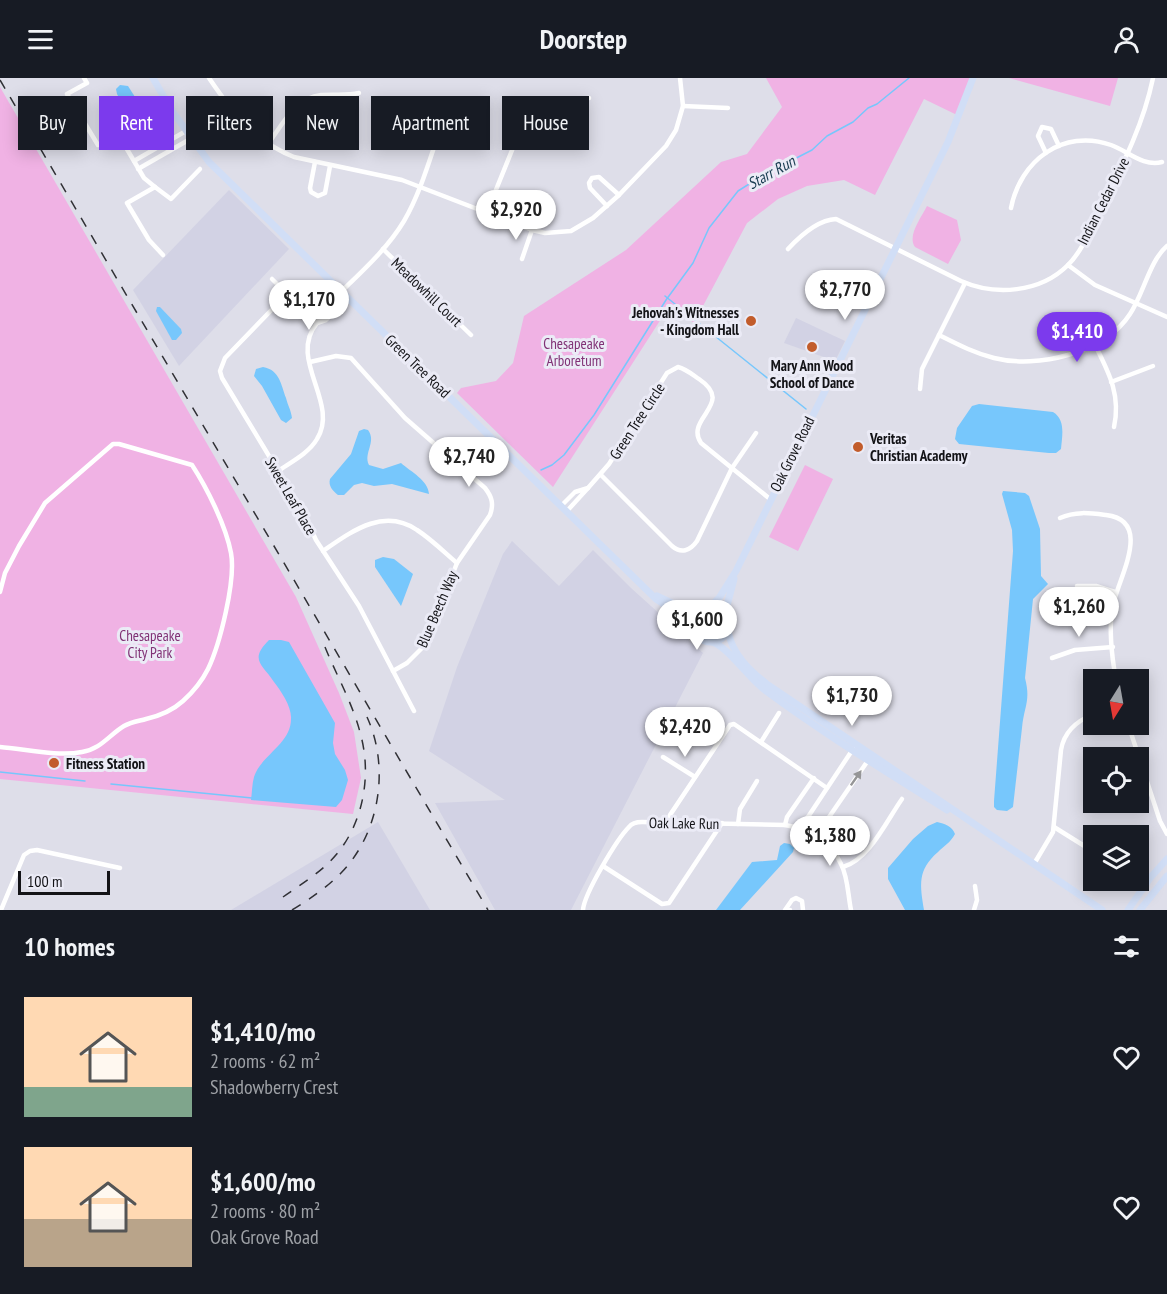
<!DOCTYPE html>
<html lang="en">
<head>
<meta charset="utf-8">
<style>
  :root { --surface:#171b24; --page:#20242c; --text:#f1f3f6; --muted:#9ea1a6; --accent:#7c3aed }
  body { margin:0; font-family:"PT Sans Narrow",sans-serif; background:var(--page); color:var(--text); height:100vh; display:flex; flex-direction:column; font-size:22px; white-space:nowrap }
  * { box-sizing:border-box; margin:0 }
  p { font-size:20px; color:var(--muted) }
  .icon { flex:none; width:33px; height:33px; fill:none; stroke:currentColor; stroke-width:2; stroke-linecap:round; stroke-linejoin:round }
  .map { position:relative; height:832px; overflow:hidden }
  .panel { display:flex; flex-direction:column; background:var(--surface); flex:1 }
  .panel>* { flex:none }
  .hud { position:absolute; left:18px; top:18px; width:600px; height:54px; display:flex; gap:12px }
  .needle { width:39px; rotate:191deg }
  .fabs { position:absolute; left:1083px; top:591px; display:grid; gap:12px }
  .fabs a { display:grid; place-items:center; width:66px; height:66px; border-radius:0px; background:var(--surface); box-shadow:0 3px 15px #0003; font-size:30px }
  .scale { position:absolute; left:18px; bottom:15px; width:92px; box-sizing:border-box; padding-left:6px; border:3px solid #131317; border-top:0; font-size:16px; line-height:21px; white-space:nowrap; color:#131317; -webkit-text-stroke:4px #ebebf6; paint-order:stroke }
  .price { position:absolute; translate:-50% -51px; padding:0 14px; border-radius:21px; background:#fff; color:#222; font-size:20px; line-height:39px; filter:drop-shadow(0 2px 3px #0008) }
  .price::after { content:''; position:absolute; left:50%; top:36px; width:18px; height:14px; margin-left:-9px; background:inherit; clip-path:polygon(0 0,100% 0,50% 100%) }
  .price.selected { background:var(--accent); color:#fff }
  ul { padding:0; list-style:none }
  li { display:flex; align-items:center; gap:18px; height:150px; padding:0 24px }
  li span { display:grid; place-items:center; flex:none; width:168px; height:120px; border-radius:0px; color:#555 }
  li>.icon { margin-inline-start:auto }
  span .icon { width:72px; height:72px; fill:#fffc; stroke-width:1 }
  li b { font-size:26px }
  h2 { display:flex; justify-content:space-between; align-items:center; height:72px; padding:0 24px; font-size:26px }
  .chip { padding:0 21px; border-radius:0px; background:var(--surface); box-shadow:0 3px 15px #0003; font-size:21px; line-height:54px }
  .chip.selected { background:var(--accent); color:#fff }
  header { display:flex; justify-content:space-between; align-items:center; height:78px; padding:0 24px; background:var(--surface); font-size:27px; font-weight:700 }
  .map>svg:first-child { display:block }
  .built { fill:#d2d2e4 }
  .green { fill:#f0b2e4 }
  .water { fill:#77c7fc }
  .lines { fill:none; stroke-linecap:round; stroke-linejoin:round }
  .stream { stroke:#77c7fc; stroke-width:1.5 }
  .street { stroke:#fff; stroke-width:4.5 }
  .secondary { stroke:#d1def6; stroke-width:7 }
  .rail { stroke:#303035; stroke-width:1.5; stroke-dasharray:10 10; stroke-linecap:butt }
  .oneway { fill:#959597 }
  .poi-dot { fill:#c25c2b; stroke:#ebebf6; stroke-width:2 }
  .labels { text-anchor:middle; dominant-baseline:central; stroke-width:6; stroke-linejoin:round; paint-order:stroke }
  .street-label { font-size:15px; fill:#131317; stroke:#ebebf6 }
  .poi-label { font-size:15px; font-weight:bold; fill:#131317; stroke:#ebebf6; text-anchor:start }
  .park-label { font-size:15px; fill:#813276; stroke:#ebebf6 }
  .water-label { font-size:16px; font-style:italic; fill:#183b50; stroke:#ebebf6 }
</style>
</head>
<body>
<header><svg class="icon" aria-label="menu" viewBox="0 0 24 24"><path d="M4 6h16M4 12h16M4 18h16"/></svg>Doorstep<svg class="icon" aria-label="person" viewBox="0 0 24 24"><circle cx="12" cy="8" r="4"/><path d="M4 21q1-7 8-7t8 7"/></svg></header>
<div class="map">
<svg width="1167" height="832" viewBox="0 0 1167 832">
  <rect width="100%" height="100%" fill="#dedee9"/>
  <g class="built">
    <path d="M229,112L289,171L179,288L133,212Z"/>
    <path d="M796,240L845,263L835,283L784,265Z"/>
    <path d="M512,463L559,508L593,472L631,510L703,575L571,832H495L435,725L505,722L429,673L457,589L503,476Z"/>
    <path d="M378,744L430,832H231Z"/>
  </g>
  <g class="green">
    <path d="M766,0H970L957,37L924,21L875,117L844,102L807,108L778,121L747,145L694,245L670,227L553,409L457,315L461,310L496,303L513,285L524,238L626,172L721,84L747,76L782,29Z"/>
    <path d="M1009,0H1118L1110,28Z"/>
    <path d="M0,9L296,519L339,615L354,654L361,700L353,736L0,701Z"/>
    <path d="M927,128L957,142L961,162L948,186L915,169C907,158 921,140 927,128Z"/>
    <path d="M805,387L833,401L798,473L769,459Z"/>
    <circle cx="711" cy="546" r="12"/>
  </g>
  <g class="water">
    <path d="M120,7L128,8L158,55L157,58L147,63L141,62L117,16L116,11Z"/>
    <path d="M157,229H160L181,251L182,255L176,262H172L156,233Z"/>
    <path d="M263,289C280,292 281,307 286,320C288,328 291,332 292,340L286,345L281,342L262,308L254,298L256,291Z"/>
    <path d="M979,326L1053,334C1066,342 1062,358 1061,371L1056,375H1049L959,366L955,361L957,350L972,328Z"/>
    <path d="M364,351L368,352C377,364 363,375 369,387L383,391L401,385C411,394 428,402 429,416L392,406L374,408L362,405L354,407L344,417H338C333,413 328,408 330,401L351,376L359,353Z"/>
    <path d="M1003,413L1025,415L1029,418L1040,451L1041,498L1048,506L1033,521L1025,600C1031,623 1024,628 1022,650C1019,676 1016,703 1013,729L1007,733L997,732L994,729V723L1013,473L1012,452L1002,416Z"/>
    <path d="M383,479L394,481L413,496L401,528L375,489V482Z"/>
    <path d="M269,562H281L289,564L335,645L333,665L335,676L345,692L348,702L342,722L336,729L251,722C252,715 252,706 254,699C261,677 291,666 291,641C292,629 281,613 274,604C262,586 249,582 269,562Z"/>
    <path d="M937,744C945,746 952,748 955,756C951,764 944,768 938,774C917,792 920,807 924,832H905L888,801V790L913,761L928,748Z"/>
    <path d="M784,765L790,766L794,770L793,774L740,832H716L752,784L777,782L780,768Z"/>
  </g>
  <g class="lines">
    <g class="stream">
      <path d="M665,218L806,331"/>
      <path d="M541,392L552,387L564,377L594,337L666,222L693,185L709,150L738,113L765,96L812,72L827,58L853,44L868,30L877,26L909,0"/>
      <path d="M0,694L85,703"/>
      <path d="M111,706L252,720"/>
    </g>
    <g class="street">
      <path d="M84,0L87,5L67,16L98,67L118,56L144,100L155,109L127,125L149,162L163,177"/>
      <path d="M209,0C232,34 255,64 294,79L402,102L532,152L545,155L571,153L593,140L619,117L666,68L676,52L683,28L680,0"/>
      <path d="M683,28L728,30"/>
      <path d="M267,67C282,48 294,20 321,17C335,16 346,18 359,15"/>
      <path d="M1046,75L1038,58L1042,49L1051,51L1059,68"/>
      <path d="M134,83L186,53"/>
      <path d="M315,84L310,110L311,114L318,118L325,115L330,88"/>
      <path d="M138,91L192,60"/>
      <path d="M155,109L171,121L200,91"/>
      <path d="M607,128L590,110L589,105L592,100L599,99L619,117"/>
      <path d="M1011,130C1020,83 1063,50 1111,67C1128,73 1143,89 1162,84"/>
      <path d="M487,134L519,55C536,37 564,22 589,20"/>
      <path d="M383,171L471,257"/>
      <path d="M788,171C800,158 817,142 836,141L961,203C995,218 1040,215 1068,187C1083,172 1091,150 1100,132C1122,88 1143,48 1153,0"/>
      <path d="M522,181L532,152"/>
      <path d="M1068,187L1095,207L1167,239"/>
      <path d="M272,201L317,245C287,281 340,325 317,361C309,375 291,384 278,393"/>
      <path d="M287,216L225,280L220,293L222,300L304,436L316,462L359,528L414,633"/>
      <path d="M348,220L326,242L317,245L320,235C348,205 383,178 404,143C422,112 431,76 443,43L445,30L444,23"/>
      <path d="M939,257C957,266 974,275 994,280C1037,291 1105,275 1130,236C1143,217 1150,182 1167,168"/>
      <path d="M1095,267C1109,295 1121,317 1114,349"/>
      <path d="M310,284L336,278L351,280L405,340L485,410C492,419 494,426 490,437L457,485L424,568L407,585L393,593"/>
      <path d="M1111,304L1153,288"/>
      <path d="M920,311L922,291L965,205"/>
      <path d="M601,397L672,468C681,476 690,473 697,463L732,390L756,355"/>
      <path d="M588,410L609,386L667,295L678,289C686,291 693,297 699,301C736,326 684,340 701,365L770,421"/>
      <path d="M562,427L575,414L588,410L567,433"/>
      <path d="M1060,440C1075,433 1090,435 1106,437C1156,443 1115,505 1112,532C1109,554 1112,580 1116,602"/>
      <path d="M323,473C351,454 383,429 417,452C431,461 444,474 457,485"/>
      <path d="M1077,508H1096L1115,514"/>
      <path d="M0,514L5,495L19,468L45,425L113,366H119L192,387C207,410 226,448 231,475C236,502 220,566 208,591C202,603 193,614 183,623C173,632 159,638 146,641C139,643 131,644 124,648C109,657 101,671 82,674C58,679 25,671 0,669"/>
      <path d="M1052,580L1075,572L1113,569"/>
      <path d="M1128,646L1160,743L1167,756"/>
      <path d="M761,664L779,635"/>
      <path d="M663,679L695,699"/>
      <path d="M668,744L670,737L730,647L734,646L827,710"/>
      <path d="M738,746L740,731L757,703"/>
      <path d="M785,747L787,739L814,700"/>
      <path d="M1054,749L1094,774"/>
      <path d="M800,751L853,671"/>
      <path d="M816,758L869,681"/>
      <path d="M1034,786L1053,754L1061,672C1064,654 1076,643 1094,636"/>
      <path d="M603,788L662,826L669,825L722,745"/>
      <path d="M843,789C869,782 887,742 902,721"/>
      <path d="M1,832L24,777L30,773L37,772L120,790"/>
      <path d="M583,832C584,816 617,761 629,749C632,745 637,744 642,744L785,747C807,750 832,765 841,786C848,799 848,818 851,832"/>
      <path d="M785,832L792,822L796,820L802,823L803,832"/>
      <path d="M789,832H790"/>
      <path d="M974,832L977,822L975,808"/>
    </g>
    <g class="secondary">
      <path d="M153,0L170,30L209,84L656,521L687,541L692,548"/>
      <path d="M657,518L684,531L699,532"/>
      <circle cx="711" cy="546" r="18"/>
      <path d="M711,528L719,520L736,493L948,64L973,0"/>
      <path d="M725,535L734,501"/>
      <path d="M728,553C732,576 750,593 768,607L1102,832"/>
      <path d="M713,564C731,572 748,600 766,613C824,656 887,694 947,732"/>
      <path d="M1128,832L1150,800L1167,781"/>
      <path d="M1140,832L1167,798"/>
    </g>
    <g class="rail">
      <path d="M0,2L488,832"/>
      <path d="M283,819C303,805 325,792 340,772C364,740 371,696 361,658C353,625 335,595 323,564"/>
      <path d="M292,832C310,821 326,810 341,795C380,755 390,689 367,639"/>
    </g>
  </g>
  <defs><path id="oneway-solid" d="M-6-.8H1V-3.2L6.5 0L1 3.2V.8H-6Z" transform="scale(1.5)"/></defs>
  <use class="oneway" href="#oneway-solid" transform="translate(856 700) rotate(-55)"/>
  <g class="poi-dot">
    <circle cx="751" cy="243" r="6"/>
    <circle cx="812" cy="269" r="6"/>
    <circle cx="858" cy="369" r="6"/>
    <circle cx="54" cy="685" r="6"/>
  </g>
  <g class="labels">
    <g class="street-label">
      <text transform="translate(1103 123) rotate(-63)">Indian Cedar Drive</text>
      <text transform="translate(427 214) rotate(44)">Meadowhill Court</text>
      <text transform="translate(418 288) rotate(44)">Green Tree Road</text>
      <text transform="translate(637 343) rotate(-57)">Green Tree Circle</text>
      <text transform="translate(792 376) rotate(-64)">Oak Grove Road</text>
      <text transform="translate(291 418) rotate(60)">Sweet Leaf Place</text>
      <text transform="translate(437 531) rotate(-67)">Blue Beech Way</text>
      <text transform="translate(684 745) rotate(1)">Oak Lake Run</text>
    </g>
    <g class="poi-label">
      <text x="739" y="234" text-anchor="end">Jehovah's Witnesses<tspan x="739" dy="17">- Kingdom Hall</tspan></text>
      <text x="812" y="287" text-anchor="middle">Mary Ann Wood<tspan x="812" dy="17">School of Dance</tspan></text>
      <text x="870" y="360">Veritas<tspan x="870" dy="17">Christian Academy</tspan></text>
      <text x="66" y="685">Fitness Station</text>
    </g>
    <g class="park-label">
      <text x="574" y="265">Chesapeake<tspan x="574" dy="17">Arboretum</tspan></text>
      <text x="150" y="557">Chesapeake<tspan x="150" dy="17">City Park</tspan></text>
    </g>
    <g class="water-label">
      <text transform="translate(771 94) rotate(-29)">Starr Run</text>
    </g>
  </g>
</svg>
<div class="fabs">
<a><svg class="needle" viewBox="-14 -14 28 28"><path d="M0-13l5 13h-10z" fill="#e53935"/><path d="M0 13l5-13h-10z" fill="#9ea1a6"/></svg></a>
<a><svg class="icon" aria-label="locate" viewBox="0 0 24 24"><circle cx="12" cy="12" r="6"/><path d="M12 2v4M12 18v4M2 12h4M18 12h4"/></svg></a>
<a><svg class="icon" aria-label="layers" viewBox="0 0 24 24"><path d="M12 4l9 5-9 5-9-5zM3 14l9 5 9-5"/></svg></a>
</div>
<div class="scale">100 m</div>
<b class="price" style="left:516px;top:163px">$2,920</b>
<b class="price" style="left:845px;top:243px">$2,770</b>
<b class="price" style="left:309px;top:253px">$1,170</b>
<b class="price selected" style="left:1077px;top:285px">$1,410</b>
<b class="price" style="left:469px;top:410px">$2,740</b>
<b class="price" style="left:1079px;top:560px">$1,260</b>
<b class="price" style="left:697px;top:573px">$1,600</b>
<b class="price" style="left:852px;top:649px">$1,730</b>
<b class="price" style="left:685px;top:680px">$2,420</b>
<b class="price" style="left:830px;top:789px">$1,380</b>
<div class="hud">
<a class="chip">Buy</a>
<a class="chip selected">Rent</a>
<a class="chip">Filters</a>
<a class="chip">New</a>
<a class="chip">Apartment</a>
<a class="chip">House</a>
</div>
</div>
<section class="panel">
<h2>10 homes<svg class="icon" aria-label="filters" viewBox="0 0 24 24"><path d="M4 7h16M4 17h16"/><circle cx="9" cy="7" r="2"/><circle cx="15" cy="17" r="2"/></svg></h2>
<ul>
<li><span style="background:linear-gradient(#ffd9b3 75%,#7fa58c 0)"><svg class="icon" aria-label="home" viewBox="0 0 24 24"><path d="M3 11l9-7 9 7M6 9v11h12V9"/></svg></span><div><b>$1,410/mo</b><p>2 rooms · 62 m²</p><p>Shadowberry Crest</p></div><svg class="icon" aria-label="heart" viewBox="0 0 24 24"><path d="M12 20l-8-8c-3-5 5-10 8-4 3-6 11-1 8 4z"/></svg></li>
<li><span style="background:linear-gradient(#ffd9b3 60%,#b9a48a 0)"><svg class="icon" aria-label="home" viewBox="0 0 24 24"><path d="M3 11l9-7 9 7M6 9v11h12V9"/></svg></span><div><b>$1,600/mo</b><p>2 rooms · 80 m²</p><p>Oak Grove Road</p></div><svg class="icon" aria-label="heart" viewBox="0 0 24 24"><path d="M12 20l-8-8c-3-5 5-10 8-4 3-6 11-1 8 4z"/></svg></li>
</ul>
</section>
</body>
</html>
